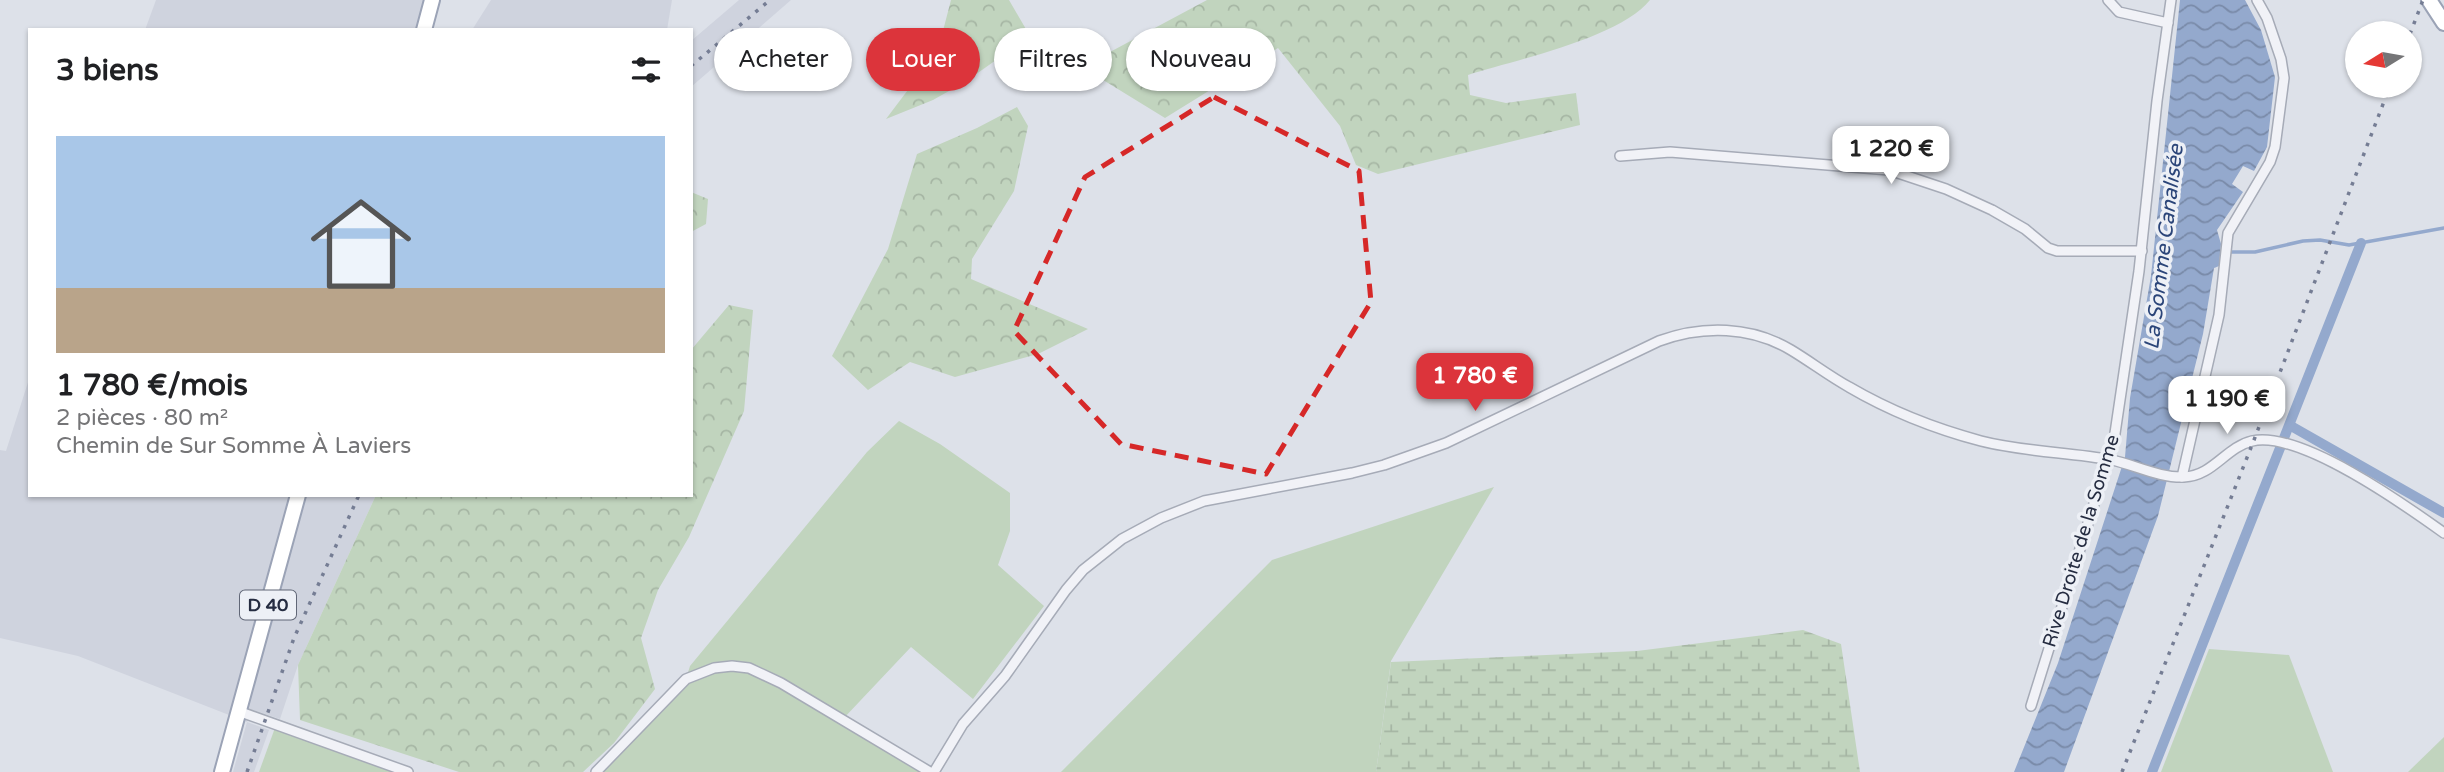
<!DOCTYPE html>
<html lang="fr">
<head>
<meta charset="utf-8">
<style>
  :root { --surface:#fff; --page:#f2f2f2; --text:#202124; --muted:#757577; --accent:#dc343b }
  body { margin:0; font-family:"Varela Round",sans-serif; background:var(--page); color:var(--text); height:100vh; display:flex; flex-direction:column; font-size:26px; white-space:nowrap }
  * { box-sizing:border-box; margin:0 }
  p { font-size:23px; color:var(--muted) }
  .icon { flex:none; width:38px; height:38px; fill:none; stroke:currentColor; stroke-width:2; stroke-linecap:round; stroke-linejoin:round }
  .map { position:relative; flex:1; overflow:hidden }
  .sheet { position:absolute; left:28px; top:28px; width:665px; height:469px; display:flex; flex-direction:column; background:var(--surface); border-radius:0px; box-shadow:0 2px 5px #0004 }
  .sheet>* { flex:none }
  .hud { position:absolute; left:714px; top:28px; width:665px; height:63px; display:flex; gap:14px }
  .needle { width:46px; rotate:259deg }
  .fabs { position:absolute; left:2345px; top:21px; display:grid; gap:14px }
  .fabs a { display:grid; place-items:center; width:77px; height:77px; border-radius:50%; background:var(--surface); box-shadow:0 2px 5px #0004; font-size:35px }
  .price { position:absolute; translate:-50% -60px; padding:0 16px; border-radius:14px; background:#fff; color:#222; font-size:23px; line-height:46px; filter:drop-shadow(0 2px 4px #0008) }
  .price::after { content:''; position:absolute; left:50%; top:42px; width:21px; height:16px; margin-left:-10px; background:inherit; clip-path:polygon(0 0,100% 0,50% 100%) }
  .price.active { background:var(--accent); color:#fff }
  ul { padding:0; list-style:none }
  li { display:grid; align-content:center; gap:14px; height:371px; padding:0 28px }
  li span { display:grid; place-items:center; height:217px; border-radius:0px; color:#555 }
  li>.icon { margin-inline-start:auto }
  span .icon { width:126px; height:126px; fill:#fffc; stroke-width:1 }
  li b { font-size:30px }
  h2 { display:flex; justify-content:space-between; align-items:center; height:84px; padding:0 28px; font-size:30px }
  .tag { padding:0 24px; border-radius:32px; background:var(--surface); box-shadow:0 2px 5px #0004; font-size:24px; line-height:63px }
  .tag.active { background:var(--accent); color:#fff }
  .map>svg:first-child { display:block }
  .built { fill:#cfd3de }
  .green { fill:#c1d4be }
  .forest { fill:url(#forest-crowns) }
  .wetland { fill:url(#wetland-marsh) }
  .water { fill:url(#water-waves) }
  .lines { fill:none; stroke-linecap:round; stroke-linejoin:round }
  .stream { stroke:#94a9cd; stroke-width:3.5 }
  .canal { stroke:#94a9cd; stroke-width:10 }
  .street-casing { stroke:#a6abb7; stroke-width:12 }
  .primary-casing { stroke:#9ba3b6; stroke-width:18 }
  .street { stroke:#f1f2f7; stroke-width:9 }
  .primary { stroke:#fff; stroke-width:14 }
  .rail { stroke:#757d94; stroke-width:3.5; stroke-dasharray:3.5 7; stroke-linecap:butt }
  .marked { fill:none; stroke:#d62828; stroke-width:5; stroke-dasharray:14 9; stroke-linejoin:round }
  .labels { text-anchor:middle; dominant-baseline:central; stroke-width:7; stroke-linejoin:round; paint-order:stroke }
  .shield { fill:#edf0f6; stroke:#616777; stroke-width:2 }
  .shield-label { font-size:18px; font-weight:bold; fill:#252c41 }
  .street-label { font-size:19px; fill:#252c41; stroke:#edf0f6 }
  .water-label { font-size:21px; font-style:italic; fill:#2b4579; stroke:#edf0f6 }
</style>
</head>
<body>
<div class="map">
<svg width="2444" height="772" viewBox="0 0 2444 772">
  <defs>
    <pattern id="forest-crowns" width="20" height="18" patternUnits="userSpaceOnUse" patternTransform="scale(1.75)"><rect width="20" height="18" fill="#c1d4be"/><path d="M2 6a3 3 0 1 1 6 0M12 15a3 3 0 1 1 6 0" fill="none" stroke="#a6b6a4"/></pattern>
    <pattern id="wetland-marsh" width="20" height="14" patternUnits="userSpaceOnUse" patternTransform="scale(1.75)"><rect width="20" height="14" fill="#c1d4be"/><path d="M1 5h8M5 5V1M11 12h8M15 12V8" fill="none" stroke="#a6b6a4"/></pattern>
    <pattern id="water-waves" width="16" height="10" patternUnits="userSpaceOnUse" patternTransform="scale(1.75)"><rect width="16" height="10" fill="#94a9cd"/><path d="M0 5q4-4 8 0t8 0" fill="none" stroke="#798aa8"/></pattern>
  </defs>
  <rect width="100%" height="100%" fill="#dde1e9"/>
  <g class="built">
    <path d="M156,0H437L433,30H145Z"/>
    <path d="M491,0H672L667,30H472Z"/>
    <path d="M739,0H791L691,87V41Z"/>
    <path d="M30,376V495H376L298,665L280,719L253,710L247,722L269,730L254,772H233L247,722L78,656L0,638V450L6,451Z"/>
  </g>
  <g class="green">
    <path d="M899,421L940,444L1010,493V531L998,565L1044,606L973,699L911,647L843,719L930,772H596L686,679L690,666L867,452Z"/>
    <path d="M1494,487L1391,661L1376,772H1061L1272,560Z"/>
    <path d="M2209,649L2289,655L2333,772H2161Z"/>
    <path d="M276,725L408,772H259Z"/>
    <path d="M2444,737V772H2408Z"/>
  </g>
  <g class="forest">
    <path d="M951,0H1009L1030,36L965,82L933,100L886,119L938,50Z"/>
    <path d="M1207,0H1650C1620,38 1515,60 1468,75L1470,95L1506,103L1576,93L1580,125L1378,174L1356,165L1340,126L1278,48L1165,118L1082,67Z"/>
    <path d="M1017,107L1028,126L1014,191L972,259L971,279L1088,329L1038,354L955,377L910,362L868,390L832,356L888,249L917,154L977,128Z"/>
    <path d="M691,192L708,199L706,224L691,232Z"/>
    <path d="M729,305L753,310L744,411L689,537L658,590L641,638L655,689L614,743L583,772H459L300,720L298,665L376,495H691V350Z"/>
  </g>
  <path class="wetland" d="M1803,630L1841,644L1860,772H1376L1391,662L1637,651Z"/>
  <path class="water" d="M2180,0H2245L2261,30L2275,77L2267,147L2254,171L2243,166L2232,184L2243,192L2217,230L2221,244L2219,266L2214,268L2203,334L2158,516L2064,772H2014L2058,663L2125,457L2130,398L2151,276Z"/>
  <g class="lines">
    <path class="stream" d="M2229,252H2255L2303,241L2320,240L2349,245L2444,228"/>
    <g class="canal">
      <path d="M2291,426L2444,513"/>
      <path d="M2152,772L2361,243"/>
    </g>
    <g class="street-casing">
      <g id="street">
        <path d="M2108,0L2119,12L2168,23"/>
        <path d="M1620,156L1670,152L1889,170L1946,189L1992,210L2025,229L2048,248L2057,251H2142"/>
        <path d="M2182,477L2219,315L2228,233L2270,162L2275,147L2284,78L2281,59L2267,18L2257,0"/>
        <path d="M2031,706L2114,440L2139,271L2157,101L2171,0"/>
        <path d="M238,711L408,772"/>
        <path d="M596,772L686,679L714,668L732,666L749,668L781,683L930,772"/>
        <path d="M934,772L963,724L1005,676L1066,590L1083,570L1122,539L1161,518L1204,501L1352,473L1384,465L1446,443L1659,341C1703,325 1751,326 1791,350C1811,362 1829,376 1849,387C1890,411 1936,429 1981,441C2024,452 2069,452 2112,460C2135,465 2160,478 2184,477C2213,476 2226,447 2252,441C2300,430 2405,505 2444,533"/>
      </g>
    </g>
    <g class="primary-casing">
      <g id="primary">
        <path d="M2429,0L2444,23"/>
        <path d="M424,30L432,0"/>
        <path d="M222,772L298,495"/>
      </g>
    </g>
    <use href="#street" class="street"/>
    <use href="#primary" class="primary"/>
    <g class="rail">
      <path d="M2410,34L2423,0"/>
      <path d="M691,66L770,0"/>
      <path d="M247,772L294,638L359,495"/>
      <path d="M2122,772L2254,440L2390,86"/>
    </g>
  </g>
  <path class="marked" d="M1214,97L1359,171L1371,302L1266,474L1121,444L1014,331L1085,177Z"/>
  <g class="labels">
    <rect class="shield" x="240" y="590.5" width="56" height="29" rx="5"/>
    <g class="shield-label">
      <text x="268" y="605">D 40</text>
    </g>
    <g class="street-label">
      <text transform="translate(2081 541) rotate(-73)">Rive Droite de la Somme</text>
    </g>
    <g class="water-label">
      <text transform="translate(2164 247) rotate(-83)">La Somme Canalisée</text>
    </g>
  </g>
</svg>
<div class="fabs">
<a><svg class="needle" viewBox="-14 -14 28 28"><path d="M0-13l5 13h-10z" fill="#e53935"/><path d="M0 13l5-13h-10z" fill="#757577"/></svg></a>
</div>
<b class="price" style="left:1891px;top:186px">1 220 €</b>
<b class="price active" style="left:1475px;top:413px">1 780 €</b>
<b class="price" style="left:2227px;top:436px">1 190 €</b>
<div class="hud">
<a class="tag">Acheter</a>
<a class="tag active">Louer</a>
<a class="tag">Filtres</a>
<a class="tag">Nouveau</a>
</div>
<section class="sheet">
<h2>3 biens<svg class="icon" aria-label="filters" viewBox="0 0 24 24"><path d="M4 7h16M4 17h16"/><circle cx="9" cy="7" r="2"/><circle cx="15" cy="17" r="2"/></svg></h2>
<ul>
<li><span style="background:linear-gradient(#a9c7e8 70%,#b9a48a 0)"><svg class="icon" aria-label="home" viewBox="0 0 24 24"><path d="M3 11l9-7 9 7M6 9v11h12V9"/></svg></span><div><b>1 780 €/mois</b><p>2 pièces · 80 m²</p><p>Chemin de Sur Somme À Laviers</p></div></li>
</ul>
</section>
</div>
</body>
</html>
